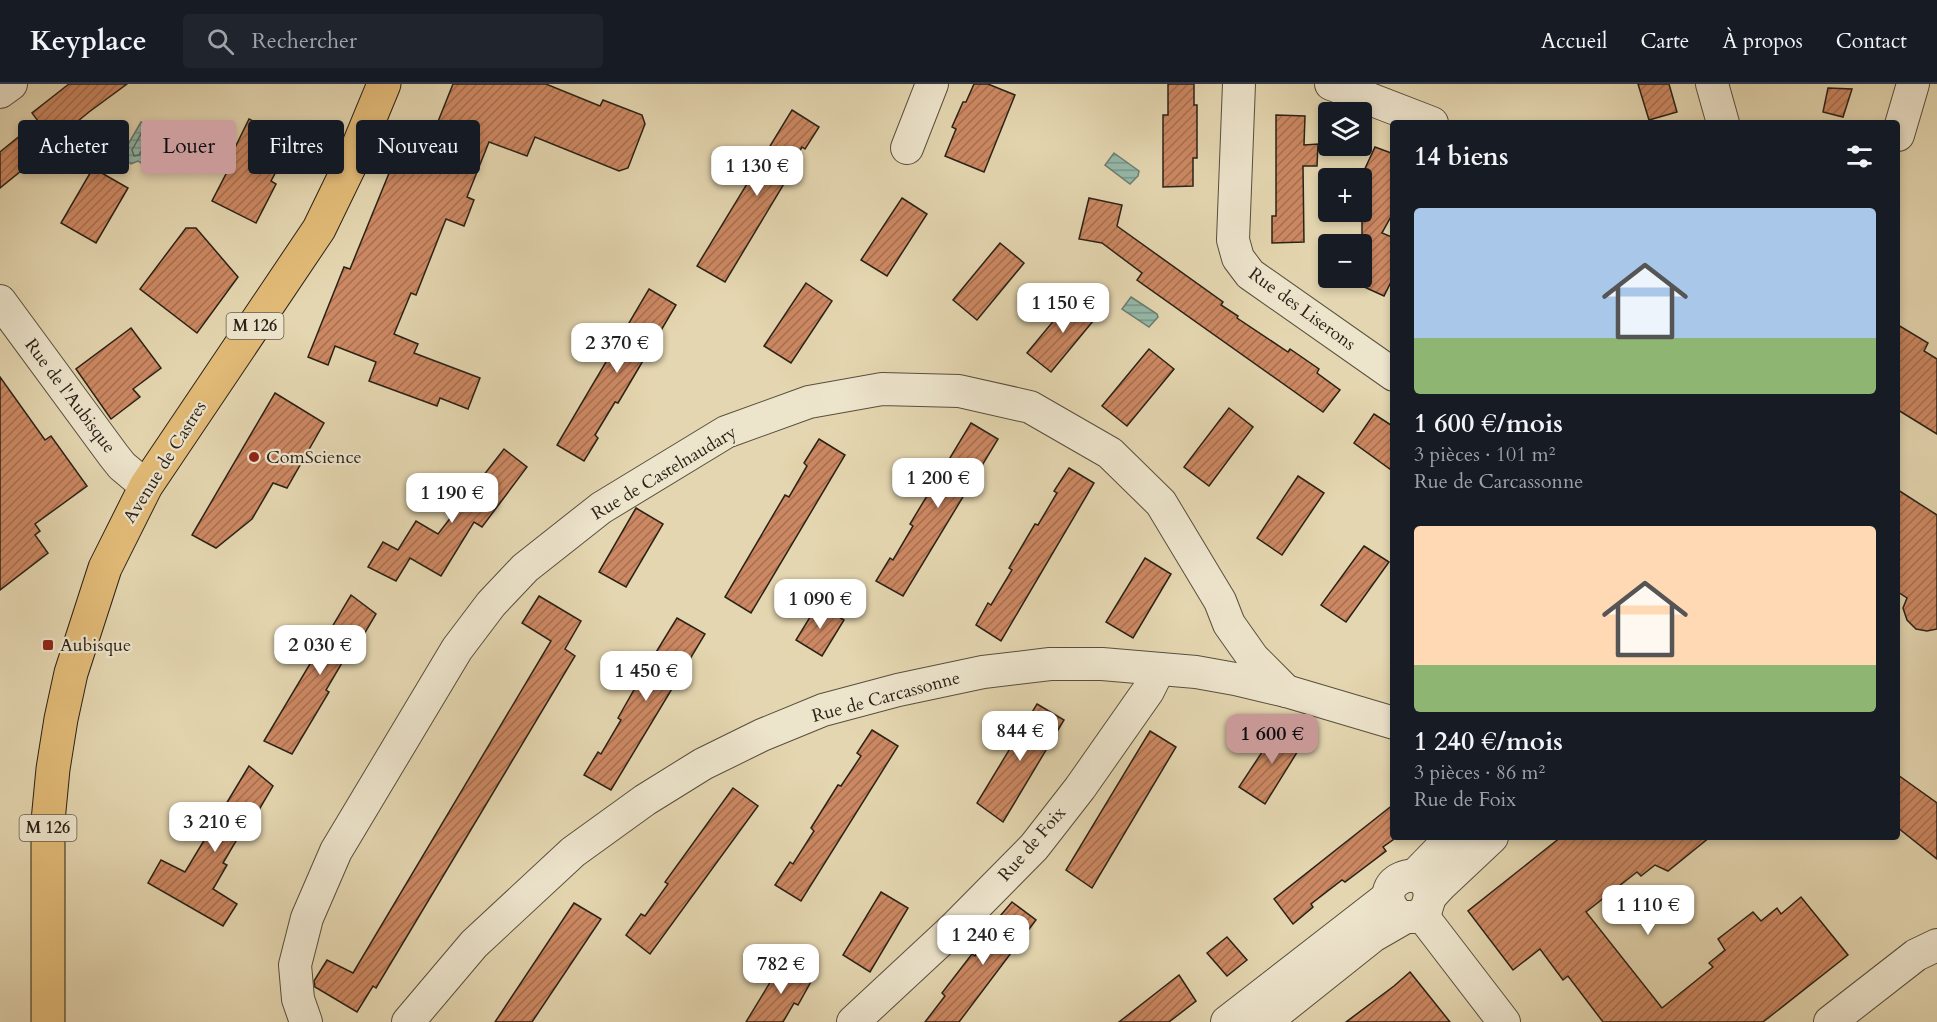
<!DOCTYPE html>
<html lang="fr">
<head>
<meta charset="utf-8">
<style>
  :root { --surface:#171b24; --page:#20242c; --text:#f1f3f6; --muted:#9ea1a6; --line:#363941; --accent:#c59692 }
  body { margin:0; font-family:Cardo,serif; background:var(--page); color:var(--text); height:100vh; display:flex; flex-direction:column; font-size:22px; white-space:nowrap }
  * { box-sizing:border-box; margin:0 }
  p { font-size:20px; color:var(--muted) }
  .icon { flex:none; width:33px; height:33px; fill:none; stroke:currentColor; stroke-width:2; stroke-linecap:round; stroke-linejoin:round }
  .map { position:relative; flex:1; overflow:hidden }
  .panel { position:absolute; left:1390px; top:36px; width:510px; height:720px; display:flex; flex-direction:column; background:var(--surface); border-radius:6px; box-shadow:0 3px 9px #0003 }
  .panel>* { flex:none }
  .hud { position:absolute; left:18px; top:36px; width:570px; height:54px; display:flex; gap:12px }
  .controls { position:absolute; left:1318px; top:18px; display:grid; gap:12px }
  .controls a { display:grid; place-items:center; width:54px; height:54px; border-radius:6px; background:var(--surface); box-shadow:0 3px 9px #0003; font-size:30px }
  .price { position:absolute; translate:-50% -51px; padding:0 14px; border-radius:12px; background:#fff; color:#222; font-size:20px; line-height:39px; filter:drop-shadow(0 2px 3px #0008) }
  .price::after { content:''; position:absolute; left:50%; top:36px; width:18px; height:14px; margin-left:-9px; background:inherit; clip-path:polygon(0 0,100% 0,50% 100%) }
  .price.on { background:var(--accent); color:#111 }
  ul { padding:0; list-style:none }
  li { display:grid; align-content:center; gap:12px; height:318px; padding:0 24px }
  li span { display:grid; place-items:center; height:186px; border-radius:6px; color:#555 }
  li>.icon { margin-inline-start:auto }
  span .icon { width:108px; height:108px; fill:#fffc; stroke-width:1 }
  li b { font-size:26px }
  h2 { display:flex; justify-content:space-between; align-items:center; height:72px; padding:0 24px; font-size:26px }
  .pill { padding:0 21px; border-radius:6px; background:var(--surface); box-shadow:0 3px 9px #0003; font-size:21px; line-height:54px }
  .pill.on { background:var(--accent); color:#111 }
  header { display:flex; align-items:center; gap:36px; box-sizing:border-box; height:84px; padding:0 30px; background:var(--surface); border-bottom:2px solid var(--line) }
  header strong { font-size:28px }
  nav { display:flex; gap:33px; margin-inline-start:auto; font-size:21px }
  .search { width:420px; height:54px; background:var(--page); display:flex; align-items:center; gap:15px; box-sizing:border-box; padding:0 21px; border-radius:6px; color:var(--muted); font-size:22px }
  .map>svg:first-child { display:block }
  .water { fill:url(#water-rules); stroke:#6a7d70; stroke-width:1.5 }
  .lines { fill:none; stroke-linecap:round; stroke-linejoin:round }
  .shore { stroke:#606e61; stroke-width:1.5 }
  .building { fill:url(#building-hatch); stroke:#2a2217; stroke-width:1.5 }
  .minor-casing { stroke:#584f3d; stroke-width:34 }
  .major-casing { stroke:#2a2217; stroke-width:35 }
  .minor { stroke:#ede4cc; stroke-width:32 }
  .major { stroke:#e2bb78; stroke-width:33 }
  .poi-dot { fill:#8f2418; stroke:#ede4cc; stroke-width:2 }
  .labels { text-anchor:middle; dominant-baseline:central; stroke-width:4.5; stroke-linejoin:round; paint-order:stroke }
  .shield { fill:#ede4cc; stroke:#645c4d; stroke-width:1.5 }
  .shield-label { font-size:16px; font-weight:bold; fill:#2a2217 }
  .street-label { font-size:18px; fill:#2a2217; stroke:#ede4cc }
  .poi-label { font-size:18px; fill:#2a2217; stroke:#ede4cc; text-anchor:start }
</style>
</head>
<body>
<header>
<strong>Keyplace</strong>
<div class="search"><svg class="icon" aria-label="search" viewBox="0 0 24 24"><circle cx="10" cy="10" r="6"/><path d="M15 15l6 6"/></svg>Rechercher</div>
<nav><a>Accueil</a><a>Carte</a><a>À propos</a><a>Contact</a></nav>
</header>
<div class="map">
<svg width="1937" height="938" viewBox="0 0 1937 938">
  <defs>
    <pattern id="water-rules" width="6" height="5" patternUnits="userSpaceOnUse" patternTransform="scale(1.5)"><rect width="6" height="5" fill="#95b9ab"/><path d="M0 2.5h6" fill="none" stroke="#7a968a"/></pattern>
    <pattern id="building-hatch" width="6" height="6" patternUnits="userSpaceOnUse" patternTransform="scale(1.5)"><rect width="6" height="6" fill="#cc8862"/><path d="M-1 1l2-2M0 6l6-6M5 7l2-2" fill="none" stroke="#a66f50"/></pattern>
  </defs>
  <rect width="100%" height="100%" fill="#e4d6b0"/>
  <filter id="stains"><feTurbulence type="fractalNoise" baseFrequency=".00333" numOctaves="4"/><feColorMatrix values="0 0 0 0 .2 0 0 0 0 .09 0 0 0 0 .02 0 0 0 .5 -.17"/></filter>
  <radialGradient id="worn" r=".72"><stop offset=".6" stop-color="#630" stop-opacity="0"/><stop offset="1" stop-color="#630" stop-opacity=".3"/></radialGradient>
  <g class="water">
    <path d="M141,38L159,48L141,79L138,77L131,80L126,76L127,71L123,69Z"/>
    <path d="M1114,69L1139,87L1138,92L1130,100L1105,81Z"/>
    <path d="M1131,213L1157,230L1158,233L1149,243L1122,225Z"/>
  </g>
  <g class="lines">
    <path class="shore" d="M145,47L149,50L150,53L139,71L134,72L132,66L142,48Z"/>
  </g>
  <g class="building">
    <path d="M69,0H127L89,28L50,60L53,61L0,104V68L38,37L32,29Z"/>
    <path d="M453,0H546L600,22L603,16L642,31L645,40L628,84L619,87L535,53L527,72L489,58L467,113L474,116L464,142L446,135L416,211L411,209L394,250L418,260L414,269L480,294L468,325L440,314L437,322L369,297L376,278L335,262L328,281L308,273L344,183L350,185L405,50H413L431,55Z"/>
    <path d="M974,0H988L1015,11L984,88L945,72L956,45L952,43L963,18H966Z"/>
    <path d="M1168,0H1194V21H1197V74H1193V102L1163,103V31H1168Z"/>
    <path d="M1638,0H1669L1677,28L1649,36Z"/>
    <path d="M1828,4L1852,5L1843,33L1823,28Z"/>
    <path d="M792,26L819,43L805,65L802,63L782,95L785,98L725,198L697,182Z"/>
    <path d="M1276,31L1305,32L1304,61L1318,60L1317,82H1303L1304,158L1272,159V132H1276Z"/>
    <path d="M249,35L293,57L271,97L276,100L256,139L212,117L228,86L225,84Z"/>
    <path d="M1375,63L1394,70V127L1382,149L1394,154V192L1384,212L1362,202V91Z"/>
    <path d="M93,84L128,104L96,159L61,139Z"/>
    <path d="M902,114L927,130L887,192L861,176Z"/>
    <path d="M1089,114L1122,121L1117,142L1223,218L1221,221L1238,232L1237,234L1288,268L1290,265L1319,285L1317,289L1340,306L1323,328L1137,196L1142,189L1102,159L1079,155Z"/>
    <path d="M186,144H196L238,193L197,249L140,205Z"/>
    <path d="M1000,159L1024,179L977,236L953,216Z"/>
    <path d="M806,199L832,217L791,279L764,262Z"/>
    <path d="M649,205L676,221L618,319L615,318L595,351L598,354L584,377L557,361Z"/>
    <path d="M1075,211L1098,231L1051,288L1027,269Z"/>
    <path d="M1898,241L1928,259L1924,267L1937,275V350L1898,326Z"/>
    <path d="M131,244L161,284L133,305L140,313L111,335L76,285Z"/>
    <path d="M1149,265L1174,285L1127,342L1102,322Z"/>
    <path d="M0,293L45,356L51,352L87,402L35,440L40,447L35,451L48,469L0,506Z"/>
    <path d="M275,309L324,339L287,404L273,399L252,435L216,464L192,451Z"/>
    <path d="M1229,324L1253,343L1209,402L1184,383Z"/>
    <path d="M1374,330L1394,343V388L1354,359Z"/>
    <path d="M971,339L998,355L903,512L876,497L890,474L893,476L913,442L910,440Z"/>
    <path d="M819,355L845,371L751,529L725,513L785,411L789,413L807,382L804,379Z"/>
    <path d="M504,365L527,383L482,443L474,438L441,492L410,474L396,497L368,483L383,458L398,466L416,437L438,450Z"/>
    <path d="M1069,384L1094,399L1001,557L976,541L988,519L991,521L1012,486L1009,484L1035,440L1038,441L1057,409L1054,407Z"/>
    <path d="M1298,392L1324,409L1282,471L1257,454Z"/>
    <path d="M1898,406L1937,431V545L1927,547L1916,545L1907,536L1903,524L1907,514L1898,508Z"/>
    <path d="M636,424L663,440L626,503L599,488Z"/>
    <path d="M1364,462L1389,478L1346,538L1321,521Z"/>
    <path d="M1145,474L1171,490L1133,554L1106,538Z"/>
    <path d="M351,511L376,530L350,574L346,572L326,606L329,608L292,670L264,657Z"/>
    <path d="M539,512L581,537L565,565L575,572L376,904L373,902L357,928L315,903L314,897L327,876L353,889L551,557L522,539Z"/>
    <path d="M818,520L844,536L822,572L796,556Z"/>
    <path d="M677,534L705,550L611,706L584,691L598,668L601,670L621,636L618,634L647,583Z"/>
    <path d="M1037,620L1064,636L1003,738L977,719Z"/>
    <path d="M1280,641L1304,657L1265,720L1239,703Z"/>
    <path d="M872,646L898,662L801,817L775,801L790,778L793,780L814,747L811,744L838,701L841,702L861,672L857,669Z"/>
    <path d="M1150,647L1176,663L1092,804L1066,786Z"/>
    <path d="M249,682L273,702L247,746L243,745L223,779L227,781L213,805L237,820L223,842L148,799L161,776L185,788Z"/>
    <path d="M1898,691L1937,719V775L1898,744Z"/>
    <path d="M733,704L758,722L650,870L626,851L641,830L645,832L668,800L665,798Z"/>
    <path d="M1394,720V755L1383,763L1386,767L1345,798L1342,796L1311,820L1313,823L1293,840L1274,815Z"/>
    <path d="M1561,753H1710L1668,787L1655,781L1641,792L1637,788L1586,828L1662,924L1713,883L1709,879L1725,866L1718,855L1727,848L1753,828L1761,837L1777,824L1781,830L1801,813L1848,871L1763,938H1603L1568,892L1563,896L1540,865L1513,886L1468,827Z"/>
    <path d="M881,808L908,824L870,888L843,871Z"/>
    <path d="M1012,818L1036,836L959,938H925L945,912L942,909L972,870L975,872L998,841L995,838Z"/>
    <path d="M574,819L601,835L532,938H495Z"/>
    <path d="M1227,853L1247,876L1227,892L1207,869Z"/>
    <path d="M783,877L813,894L798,921L794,919L783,938H746Z"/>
    <path d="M1410,888L1450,938H1346L1394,902Z"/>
    <path d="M1179,891L1196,917L1169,938H1119Z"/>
  </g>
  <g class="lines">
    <g class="minor-casing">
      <g id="minor">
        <path d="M1239,0L1233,156L1238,174L1250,190L1394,291"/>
        <path d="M1331,0L1432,39"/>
        <path d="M1712,0L1723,39"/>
        <path d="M0,8L11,0"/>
        <path d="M1898,51L1913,0"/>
        <path d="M907,64L932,0"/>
        <path d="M0,217L114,372L122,382L146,402"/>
        <path d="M1414,792L1452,753"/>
        <path d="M1397,830C1366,798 1428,772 1430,813"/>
        <path d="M1421,830L1504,938"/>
        <path d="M306,938L298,915L295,881L307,834L336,767L457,565L491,520L525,484L601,424L726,348L809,318L882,305L959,307L1030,323L1110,369L1161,419L1220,517L1229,540L1253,574L1286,607"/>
        <path d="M408,938L474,860L573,768L645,716L703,680L762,651L823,626L898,606L983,588L1050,580H1102L1196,588L1235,595L1286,607L1394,639"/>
        <path d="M853,938L953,845L1034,763L1080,704L1148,607L1159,585"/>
        <path d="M1227,938L1388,813"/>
        <path d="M1265,938L1373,852L1406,833H1414L1421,830L1426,826L1430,813L1442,800L1492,753"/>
        <path d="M1830,938L1916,871L1937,861"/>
      </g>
    </g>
    <g class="major-casing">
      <path id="major" d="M48,938V737L53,685L61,635L71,589L105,484L146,402L319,145L353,75L384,0"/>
    </g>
    <use href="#minor" class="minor"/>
    <use href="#major" class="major"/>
  </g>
  <g class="poi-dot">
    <circle cx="254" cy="373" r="6"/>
    <rect x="42" y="555" width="12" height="12" rx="3"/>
  </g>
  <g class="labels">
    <g class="shield">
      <rect x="226.5" y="229" width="57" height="26" rx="4.5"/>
      <rect x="19.5" y="731" width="57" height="26" rx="4.5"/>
    </g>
    <g class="shield-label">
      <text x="255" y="242">M 126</text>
      <text x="48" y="744">M 126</text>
    </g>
    <g class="street-label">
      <text transform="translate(1302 225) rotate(36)">Rue des Liserons</text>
      <text transform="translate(70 312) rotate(53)">Rue de l'Aubisque</text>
      <text transform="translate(165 378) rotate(-58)">Avenue de Castres</text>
      <text transform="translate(664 389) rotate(-31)">Rue de Castelnaudary</text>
      <text transform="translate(886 613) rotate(-15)">Rue de Carcassonne</text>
      <text transform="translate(1032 760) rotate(-49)">Rue de Foix</text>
    </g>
    <g class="poi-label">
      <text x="266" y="373">ComScience</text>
      <text x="60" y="561">Aubisque</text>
    </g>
  </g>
  <rect width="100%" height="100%" filter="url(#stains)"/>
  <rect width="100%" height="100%" fill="url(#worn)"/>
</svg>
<div class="controls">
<a><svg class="icon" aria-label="layers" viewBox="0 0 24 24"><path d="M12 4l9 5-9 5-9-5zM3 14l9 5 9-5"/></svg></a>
<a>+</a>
<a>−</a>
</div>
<b class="price" style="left:757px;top:113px">1 130 €</b>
<b class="price" style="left:1063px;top:250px">1 150 €</b>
<b class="price" style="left:617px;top:290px">2 370 €</b>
<b class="price" style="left:938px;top:425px">1 200 €</b>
<b class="price" style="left:452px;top:440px">1 190 €</b>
<b class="price" style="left:820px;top:546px">1 090 €</b>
<b class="price" style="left:320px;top:592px">2 030 €</b>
<b class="price" style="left:646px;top:618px">1 450 €</b>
<b class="price" style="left:1020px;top:678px">844 €</b>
<b class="price on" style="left:1272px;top:681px">1 600 €</b>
<b class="price" style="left:215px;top:769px">3 210 €</b>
<b class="price" style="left:1648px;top:852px">1 110 €</b>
<b class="price" style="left:983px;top:882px">1 240 €</b>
<b class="price" style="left:781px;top:911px">782 €</b>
<div class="hud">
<a class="pill">Acheter</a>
<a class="pill on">Louer</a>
<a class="pill">Filtres</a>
<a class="pill">Nouveau</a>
</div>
<section class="panel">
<h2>14 biens<svg class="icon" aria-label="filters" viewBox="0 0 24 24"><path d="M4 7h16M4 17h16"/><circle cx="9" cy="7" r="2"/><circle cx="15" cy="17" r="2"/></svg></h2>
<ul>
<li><span style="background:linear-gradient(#a9c7e8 70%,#8fb573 0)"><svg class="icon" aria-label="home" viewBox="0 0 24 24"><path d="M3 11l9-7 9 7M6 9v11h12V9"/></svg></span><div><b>1 600 €/mois</b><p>3 pièces · 101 m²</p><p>Rue de Carcassonne</p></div></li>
<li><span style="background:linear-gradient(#ffd9b3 75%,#8fb573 0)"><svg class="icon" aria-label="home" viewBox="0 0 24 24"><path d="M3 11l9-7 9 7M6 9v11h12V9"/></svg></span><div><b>1 240 €/mois</b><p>3 pièces · 86 m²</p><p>Rue de Foix</p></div></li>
</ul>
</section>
</div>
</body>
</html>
